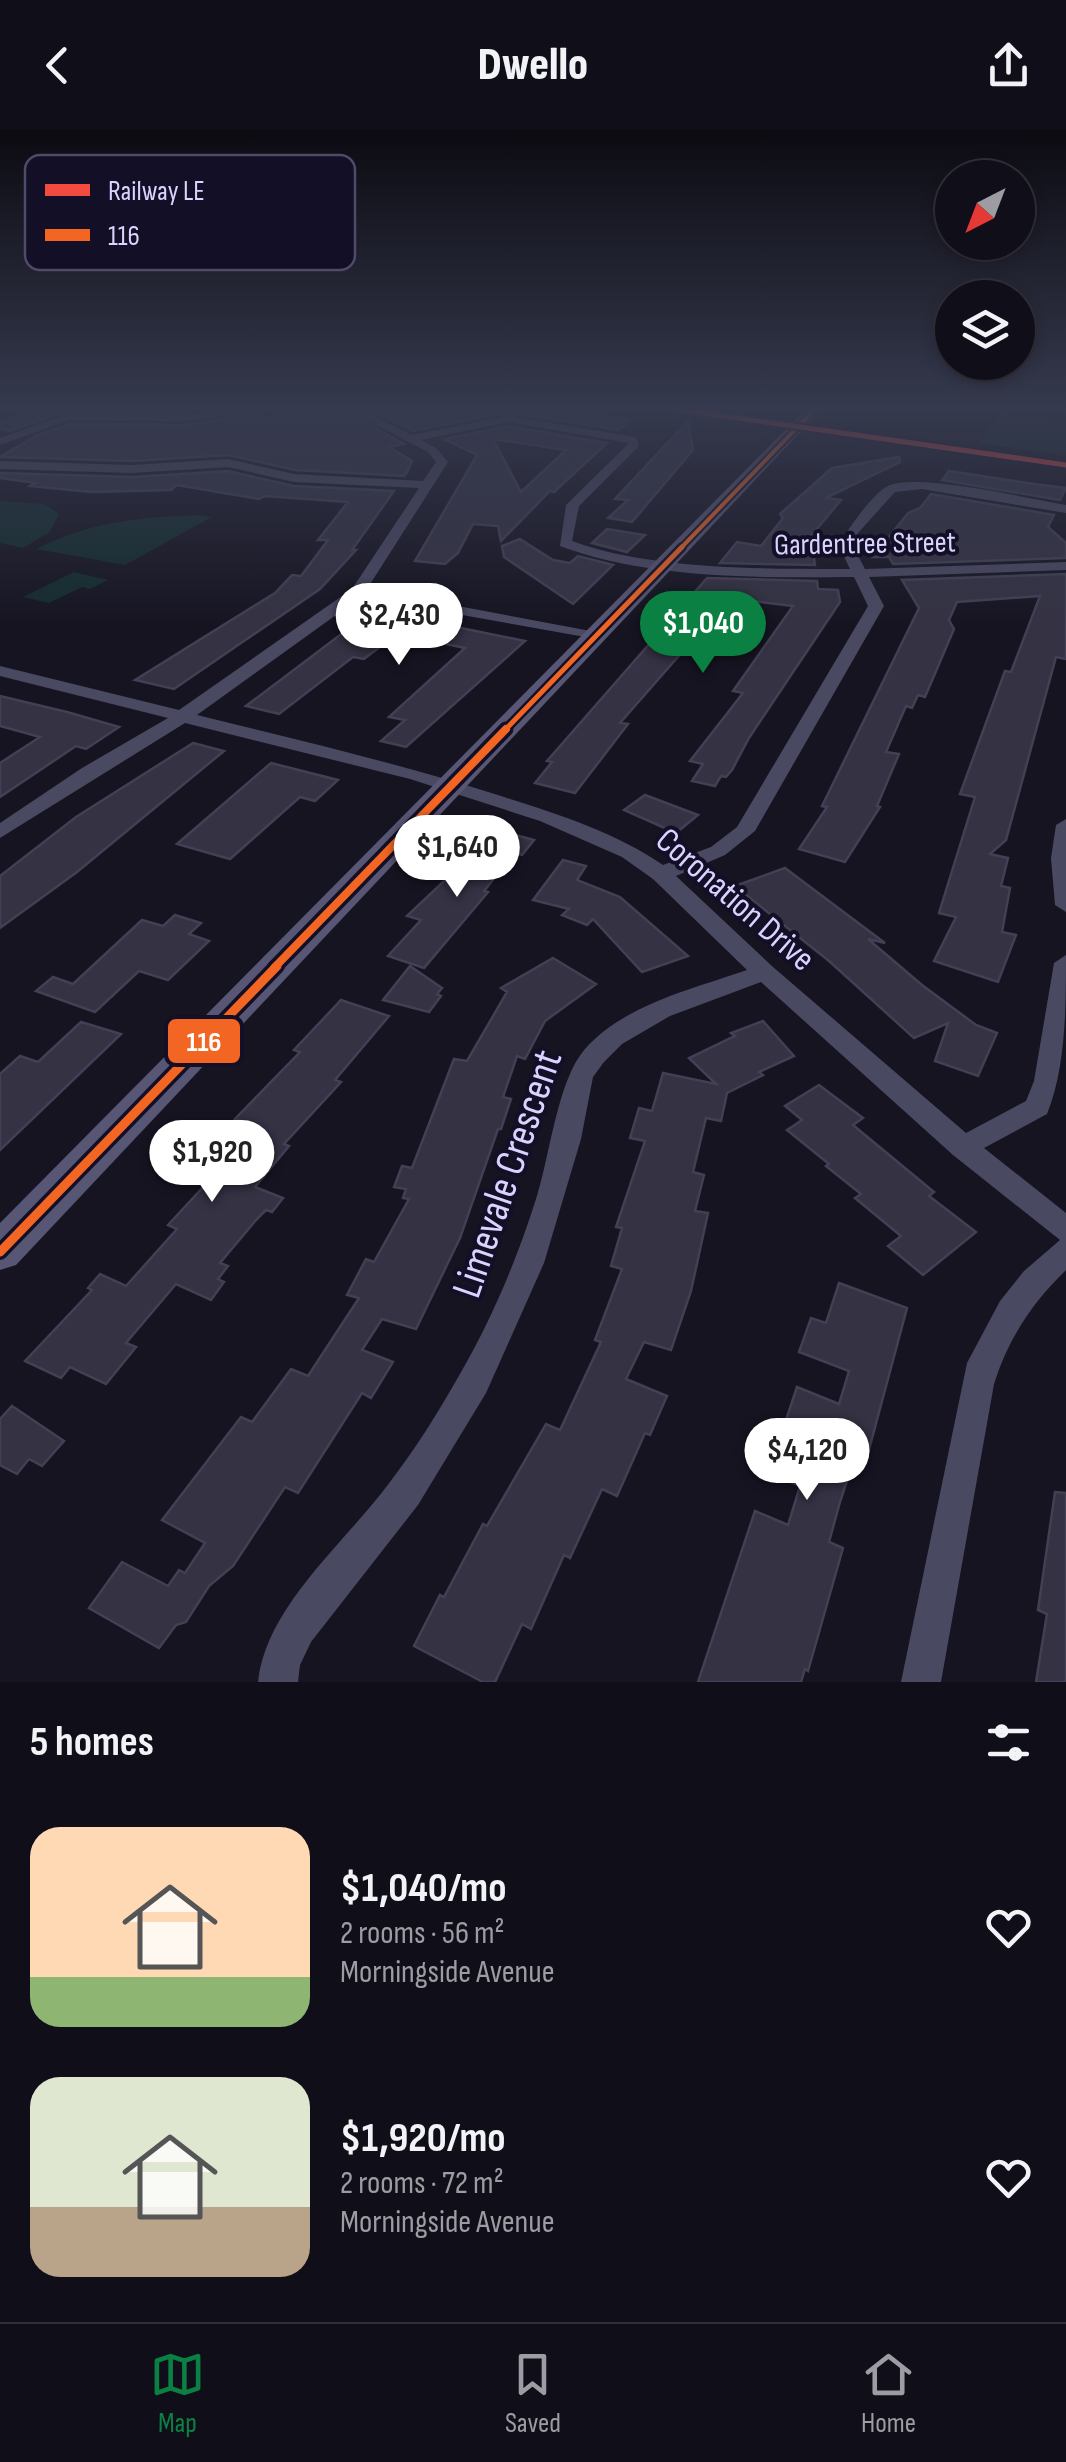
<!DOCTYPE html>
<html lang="en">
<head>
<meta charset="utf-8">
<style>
  :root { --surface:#100f19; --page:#191822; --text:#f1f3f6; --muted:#9c9ca2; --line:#302f38; --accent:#0b8043 }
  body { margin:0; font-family:"Sofia Sans Condensed",sans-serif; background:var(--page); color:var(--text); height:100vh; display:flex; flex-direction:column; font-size:38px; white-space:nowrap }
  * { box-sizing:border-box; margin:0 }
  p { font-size:32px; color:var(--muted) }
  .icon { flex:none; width:55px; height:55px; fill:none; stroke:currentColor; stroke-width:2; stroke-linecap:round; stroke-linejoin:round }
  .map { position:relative; height:1552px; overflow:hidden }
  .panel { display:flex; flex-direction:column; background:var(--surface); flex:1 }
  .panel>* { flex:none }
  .needle { width:65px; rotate:222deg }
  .buttons { position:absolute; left:935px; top:30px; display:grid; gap:20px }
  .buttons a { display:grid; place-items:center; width:100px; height:100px; border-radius:50%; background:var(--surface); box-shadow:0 5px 15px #0003,0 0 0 2px var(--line); font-size:50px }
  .price { position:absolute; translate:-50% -85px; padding:0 22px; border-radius:35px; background:#fff; color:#222; font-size:32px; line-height:65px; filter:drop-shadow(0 2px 5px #0008) }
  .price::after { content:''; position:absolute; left:50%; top:60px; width:30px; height:22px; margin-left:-15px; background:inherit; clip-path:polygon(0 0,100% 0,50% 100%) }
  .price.on { background:var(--accent); color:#fff }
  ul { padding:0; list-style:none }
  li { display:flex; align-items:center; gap:30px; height:250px; padding:0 30px }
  li span { display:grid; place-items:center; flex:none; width:280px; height:200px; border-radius:30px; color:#555 }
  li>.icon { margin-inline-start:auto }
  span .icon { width:120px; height:120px; fill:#fffc; stroke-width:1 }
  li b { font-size:42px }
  h2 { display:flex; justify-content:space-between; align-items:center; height:120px; padding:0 30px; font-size:42px }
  header { display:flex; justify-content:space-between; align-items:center; height:130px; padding:0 30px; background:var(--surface); font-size:45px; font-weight:800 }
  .tab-bar { display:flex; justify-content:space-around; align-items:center; height:140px; border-top:2px solid var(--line); background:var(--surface); font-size:28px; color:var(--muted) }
  .tab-bar a { display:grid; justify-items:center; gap:5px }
  .tab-bar .on { color:var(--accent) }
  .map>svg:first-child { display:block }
  .green { fill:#132c2d }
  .building { fill:#343243; stroke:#433f54; stroke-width:2.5; fill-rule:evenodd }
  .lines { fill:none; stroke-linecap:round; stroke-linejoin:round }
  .minor { fill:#4a4962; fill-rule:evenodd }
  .secondary { fill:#575674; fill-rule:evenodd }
  .bus-1-far3-casing { stroke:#130f26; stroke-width:8 }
  .bus-1-far2-casing { stroke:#130f26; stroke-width:10 }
  .bus-1-far1-casing { stroke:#130f26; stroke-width:15 }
  .bus-1-casing { stroke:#130f26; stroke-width:16 }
  .bus-1-far3 { stroke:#f26522; stroke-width:4 }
  .bus-1-far2 { stroke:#f26522; stroke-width:5 }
  .bus-1-far1 { stroke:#f26522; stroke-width:8 }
  .bus-1 { stroke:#f26522; stroke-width:9 }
  .rail-1-casing { stroke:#130f26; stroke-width:9 }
  .rail-1 { stroke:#f34b40; stroke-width:5 }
  .labels { text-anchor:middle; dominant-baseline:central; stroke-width:8; stroke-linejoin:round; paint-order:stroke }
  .far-street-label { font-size:30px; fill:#d9d4ff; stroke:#130f26 }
  .street-label { font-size:35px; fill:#d9d4ff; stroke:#130f26 }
  .near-street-label { font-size:42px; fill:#d9d4ff; stroke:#130f26 }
  .key { fill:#130f26; stroke:#4e4a67; stroke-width:2.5 }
  .key-label { font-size:28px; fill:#d9d4ff }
  .line-badge { stroke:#130f26; stroke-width:4 }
  .badge-label { font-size:28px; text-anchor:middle; font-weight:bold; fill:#fff }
</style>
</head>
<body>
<header><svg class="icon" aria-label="back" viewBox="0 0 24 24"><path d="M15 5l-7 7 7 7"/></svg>Dwello<svg class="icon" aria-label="share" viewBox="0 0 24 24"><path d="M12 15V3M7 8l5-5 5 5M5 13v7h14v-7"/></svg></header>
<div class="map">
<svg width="1066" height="1552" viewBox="0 0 1066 1552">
  <rect width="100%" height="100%" fill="#161421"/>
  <g class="green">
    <path d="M1001,284L1066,292V326L979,313Z"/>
    <path d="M0,371L44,374L59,384L50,402L23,418L0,413Z"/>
    <path d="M195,385L212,387L125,435L36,419C87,393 138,387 195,385Z"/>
    <path d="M74,442L108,450L90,459L82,457L49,473L23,467Z"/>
  </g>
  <g class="building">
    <path d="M38,279H199L68,280L10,301L0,299V293Z"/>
    <path d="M314,279H342L404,314L389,317L412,331L407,342L404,346L295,340L228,325L132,331L0,327L38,305L70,294L184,295L258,284V289Z"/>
    <path d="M369,279H558L630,290L619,300L507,282L413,301Z"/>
    <path d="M688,291L693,320L632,392L608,388L628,370L615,369Z"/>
    <path d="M508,296L607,313L554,362L550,361L501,411L498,396L473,394L458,423L445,434L415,431L477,325L444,309ZM493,309L566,320L521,362Z"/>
    <path d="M899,327L900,332L826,368L841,370L811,406L815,435L720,433L737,412L761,416L783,388L780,384L832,338Z"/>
    <path d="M228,341L294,356L394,361L352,420H356L320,459L174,559L135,550L275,463L292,445L301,446L328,410H318L348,372L265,366L259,369L177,355L171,360L91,362L30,356L36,353L0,348V343L132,347Z"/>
    <path d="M949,341L1027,353L1066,358L1060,370L942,350Z"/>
    <path d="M931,364L1054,385L1048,397L1066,413V428L893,434L889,427H873L908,383L920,378Z"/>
    <path d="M607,399L645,405L627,422L592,413Z"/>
    <path d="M520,409L553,430L570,433L578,426L613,435L573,474L504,427L502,416Z"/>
    <path d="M1066,444V529L1056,527L1006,710L990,724L1008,728L1001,756L1010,758L1002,802L1016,805L998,852L934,831L956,787L939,783L975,667L960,664L1005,541L1011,542L1040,466L957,472L949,490L954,499L925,567L918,565L912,578L906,576L886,622L899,624L877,676L880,677L845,732L799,719L827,677L822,676L919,478L902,450Z"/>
    <path d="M707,448L817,451L818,459L838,460L840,472L749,608L732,640L726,647L721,646L715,656L692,651L703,634L690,631L743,563L733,561L793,476L735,469L710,501L697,513L691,512L620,593L628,594L575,663L535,653L552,632L547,631Z"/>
    <path d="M373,480L525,511L406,617L381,611L405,590L389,587L465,518L397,504L364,529L353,527L279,584L246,576Z"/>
    <path d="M0,566L67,582L119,597L86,619L76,616L0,667V633L40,607L0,596Z"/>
    <path d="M193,613L224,621L77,742L0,798V746L76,687Z"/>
    <path d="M271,633L338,650L315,671L300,667L230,729L177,714Z"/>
    <path d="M645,665L698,685L676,703L624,680Z"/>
    <path d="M489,698L534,710L522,725L515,723L484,761L488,762L424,838L388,826L421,790L407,786L445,750L458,753L489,716L476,713Z"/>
    <path d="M563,730L586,736L577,750L620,767L688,826L642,842L593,789L587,795L562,785L569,779L533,770Z"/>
    <path d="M785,738L885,813L868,809L922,855L976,895L997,903L978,946L935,931L948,893L914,908L829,831L735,756Z"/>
    <path d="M175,785L201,793L189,804L209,811L168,850L139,841L95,882L36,861L53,847L73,854L142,790L163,796Z"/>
    <path d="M553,828L596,854L545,891L525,929L517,926L503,967L511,969L501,999H498L460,1108L416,1199L382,1189L362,1220L393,1232L371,1268L362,1263L298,1363L285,1357L233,1436L209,1456L186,1492L176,1495L159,1518L89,1478L122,1432L168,1456L179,1440L185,1443L205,1413L162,1390L241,1287L252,1292L291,1239L308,1246L359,1168L347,1165L366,1129L374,1132L409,1069L403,1068L406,1059L394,1057L402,1036L412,1038L454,929L467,931L507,862L501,858Z"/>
    <path d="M410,836L442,858L437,864L441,866L429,882L383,870Z"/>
    <path d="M341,870L389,886L335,950L341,952L284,1014L289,1016L255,1057L283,1068L272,1082L266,1080L256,1090L220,1133L228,1136L218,1149L224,1152L211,1170L176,1154L126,1213L136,1217L106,1254L70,1237L61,1248L25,1231L92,1160L88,1158L100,1144L126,1156L177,1099L168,1095L231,1027L215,1021L241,991L235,989L300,922L294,920Z"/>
    <path d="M763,891L794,926L759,942L763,945L727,963L721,991L706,988L693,1042L704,1045L695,1081L708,1083L691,1161L671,1220L644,1212L626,1249L667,1266L650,1305L645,1303L617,1366L602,1359L570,1428L564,1425L531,1499L522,1494L495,1552H483L414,1516L440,1465L444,1467L483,1394L487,1396L546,1294L560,1300L601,1212L595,1210L622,1139L611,1136L622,1098L616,1097L645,1011L630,1008L639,978L652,981L663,943L716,954L689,928L735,906L731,903Z"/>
    <path d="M81,892L121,904L0,1020V944L20,926L38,932Z"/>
    <path d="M819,955L863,988L853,995L934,1062L929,1066L976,1102L923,1145L888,1116L901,1106L855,1068L861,1064L826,1036L829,1034L787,1000L802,990L785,976Z"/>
    <path d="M839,1153L907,1178L867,1327L856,1323L840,1372L829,1412L843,1418L808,1541L805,1539L801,1552H698L755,1381L788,1395L800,1356L786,1350L802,1300L785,1293L797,1257L839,1274L849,1241L799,1222L811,1188L826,1193Z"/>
    <path d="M12,1276L64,1311L42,1336L29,1329L17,1344L0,1335V1289Z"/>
    <path d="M1055,1362L1066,1363V1552H1036L1047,1484L1038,1480Z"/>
  </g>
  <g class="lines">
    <g class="minor">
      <path d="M231,279H268L184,291L69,290L0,315V308L68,284L184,285Z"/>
      <path d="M346,279H360L412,305L508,286L636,307L639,316L579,376L572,411C649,440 768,439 850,439L839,416C846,401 873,363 888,356C918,342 1029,369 1066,375V383L922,359L895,362L858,403L853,416L865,439L1066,432V440L869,447L884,476L755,701L725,725L676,746L773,837L966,1003L1026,971L1034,951L1054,833L1066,825C1066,877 1066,937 1047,984L984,1018L1066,1083V1140C1032,1173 1008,1209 994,1254L941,1552H901L967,1233L1000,1171L1024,1141L1060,1110L953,1025L761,852L670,886L622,914L604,932L593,947L581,1009L544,1133L486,1263L418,1375L311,1512L300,1535L298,1552H258C266,1476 346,1412 390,1352C416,1318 439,1281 460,1244C492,1189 517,1129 536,1069C550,1026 557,951 585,919C625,874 693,859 747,840L653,749L622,727L540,691L410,649L185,593L0,708V693L82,638L168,588L0,546V536L179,580L352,459L419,358L294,352L228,337L132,343L0,339V331L132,335L228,329L294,344L423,351L436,332L428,322ZM508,292L629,313L566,375L560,416C647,449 762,448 854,447L868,476L737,697L711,717L663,735C615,702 557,684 501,666C401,634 299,610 197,585L361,467L602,510L604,507L596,502L367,459L448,332L436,318L421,310Z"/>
      <path d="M1066,689V782L1055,775L1051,728L1056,695Z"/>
    </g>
    <path class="secondary" d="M806,279H822L16,1135L0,1140V1093Z"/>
    <g class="bus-1-far3-casing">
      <path id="bus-1-far3" d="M679,420L815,279"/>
    </g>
    <g class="bus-1-far2-casing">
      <path id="bus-1-far2" d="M504,601L682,417"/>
    </g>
    <g class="bus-1-far1-casing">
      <path id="bus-1-far1" d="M274,838L506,599"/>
    </g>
    <g class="bus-1-casing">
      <path id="bus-1" d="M0,1122L277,836"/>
    </g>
    <use href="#bus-1-far3" class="bus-1-far3"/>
    <use href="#bus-1-far2" class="bus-1-far2"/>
    <use href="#bus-1-far1" class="bus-1-far1"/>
    <use href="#bus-1" class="bus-1"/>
    <g class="rail-1-casing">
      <path id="rail-1" d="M675,279L1066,335"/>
    </g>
    <use href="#rail-1" class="rail-1"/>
  </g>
  <linearGradient id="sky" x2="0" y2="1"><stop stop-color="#0c0b12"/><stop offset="0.56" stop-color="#363a4e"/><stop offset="1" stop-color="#363a4e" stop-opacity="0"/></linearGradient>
  <rect width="1066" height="497" fill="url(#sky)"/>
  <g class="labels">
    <g class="far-street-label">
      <text transform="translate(865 414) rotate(-1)">Gardentree Street</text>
    </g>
    <g class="street-label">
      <text transform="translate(735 770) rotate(41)">Coronation Drive</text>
    </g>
    <g class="near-street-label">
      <text transform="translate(508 1044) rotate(-71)">Limevale Crescent</text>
    </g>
  </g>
  <rect x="25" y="25" width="330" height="115" rx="15" class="key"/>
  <rect x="45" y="54" width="45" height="12" fill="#f34b40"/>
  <rect x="45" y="99" width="45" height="12" fill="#f26522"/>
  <g class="key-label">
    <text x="108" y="70">Railway LE</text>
    <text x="108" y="115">116</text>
  </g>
  <rect class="line-badge" x="166" y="887" width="76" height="48" rx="10" fill="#f26522"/>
  <g class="badge-label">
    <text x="204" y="921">116</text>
  </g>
</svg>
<div class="buttons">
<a><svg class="needle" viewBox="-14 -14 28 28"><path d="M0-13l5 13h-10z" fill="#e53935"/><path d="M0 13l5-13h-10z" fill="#9c9ca2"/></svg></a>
<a><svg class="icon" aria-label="layers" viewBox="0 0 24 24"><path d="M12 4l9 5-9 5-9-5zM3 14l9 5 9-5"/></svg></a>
</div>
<b class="price" style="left:399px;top:538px">$2,430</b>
<b class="price on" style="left:703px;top:546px">$1,040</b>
<b class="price" style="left:457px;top:770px">$1,640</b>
<b class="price" style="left:212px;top:1075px">$1,920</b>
<b class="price" style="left:807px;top:1373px">$4,120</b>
</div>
<section class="panel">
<h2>5 homes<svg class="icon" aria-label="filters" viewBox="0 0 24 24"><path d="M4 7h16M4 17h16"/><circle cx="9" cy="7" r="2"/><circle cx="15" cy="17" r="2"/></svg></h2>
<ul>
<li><span style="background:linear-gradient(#ffd9b3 75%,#8fb573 0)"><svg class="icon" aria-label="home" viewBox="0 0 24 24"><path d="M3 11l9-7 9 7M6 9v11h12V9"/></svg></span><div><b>$1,040/mo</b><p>2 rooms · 56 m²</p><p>Morningside Avenue</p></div><svg class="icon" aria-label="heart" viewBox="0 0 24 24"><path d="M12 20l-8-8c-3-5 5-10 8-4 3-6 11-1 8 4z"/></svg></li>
<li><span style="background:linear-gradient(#dfe7d0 65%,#b9a48a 0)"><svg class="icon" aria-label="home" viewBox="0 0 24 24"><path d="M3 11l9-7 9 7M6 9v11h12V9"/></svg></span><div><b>$1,920/mo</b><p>2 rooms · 72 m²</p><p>Morningside Avenue</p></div><svg class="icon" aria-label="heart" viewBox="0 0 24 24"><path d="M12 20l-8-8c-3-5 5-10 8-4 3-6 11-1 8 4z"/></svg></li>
</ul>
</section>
<nav class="tab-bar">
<a class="on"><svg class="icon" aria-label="map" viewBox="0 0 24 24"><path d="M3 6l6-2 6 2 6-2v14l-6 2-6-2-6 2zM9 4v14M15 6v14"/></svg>Map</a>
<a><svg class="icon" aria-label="saved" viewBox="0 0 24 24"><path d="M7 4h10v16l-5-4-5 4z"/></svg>Saved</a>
<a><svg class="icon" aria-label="home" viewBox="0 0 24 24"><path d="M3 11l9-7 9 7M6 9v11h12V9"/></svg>Home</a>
</nav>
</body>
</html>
